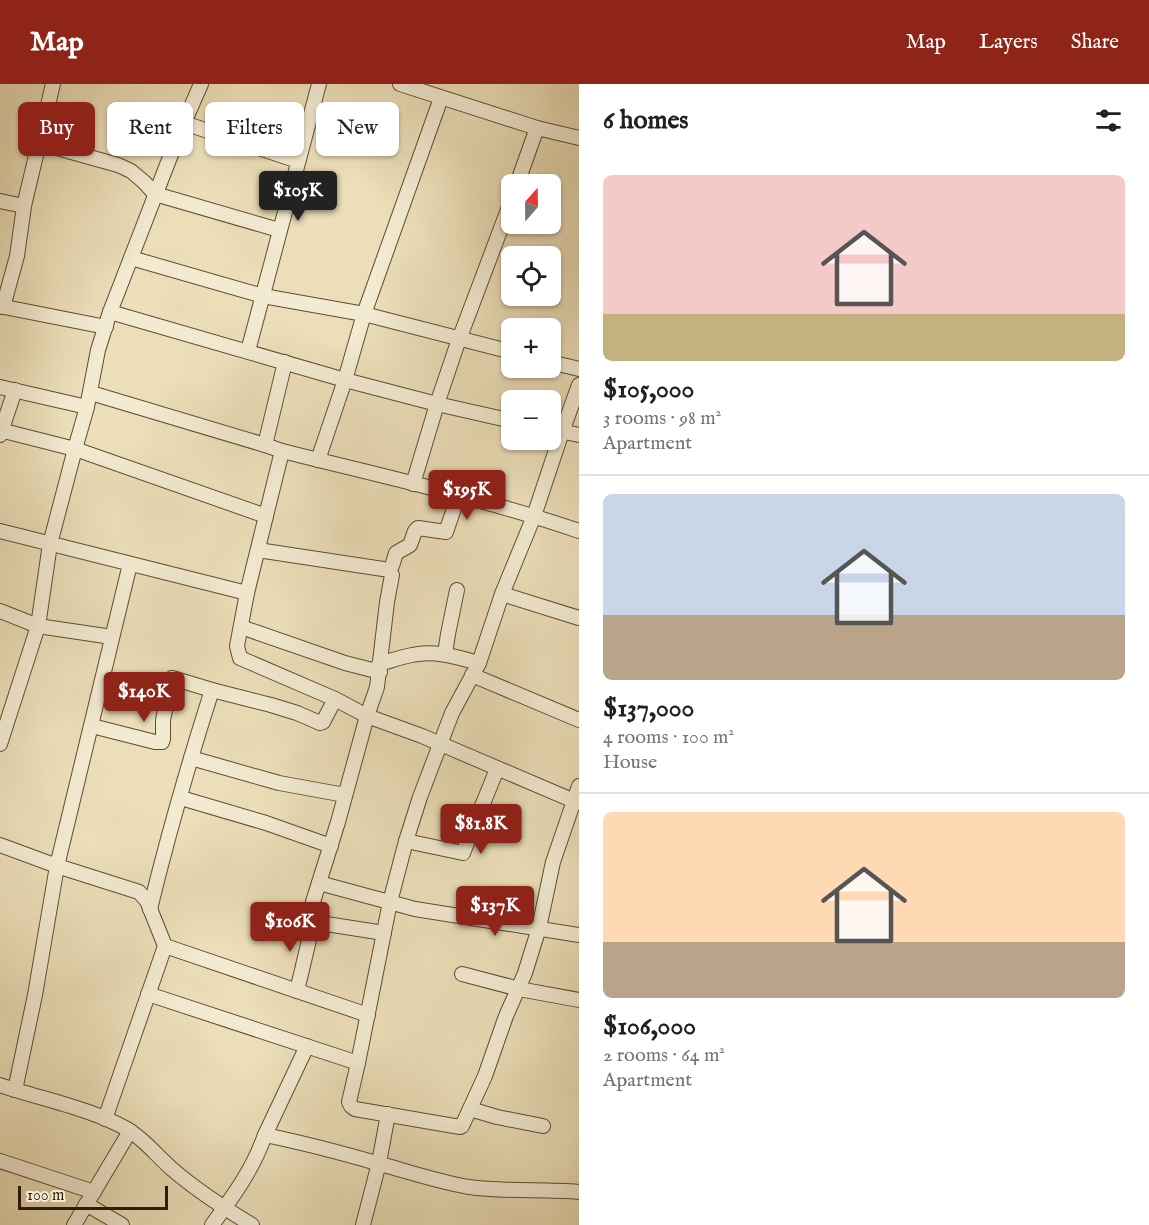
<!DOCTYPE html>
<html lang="en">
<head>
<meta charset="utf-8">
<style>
  :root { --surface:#fff; --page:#f2f2f2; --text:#202124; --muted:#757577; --line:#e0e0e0; --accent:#8f2418 }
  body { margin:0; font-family:"IM FELL English",serif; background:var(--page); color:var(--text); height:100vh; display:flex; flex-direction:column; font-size:22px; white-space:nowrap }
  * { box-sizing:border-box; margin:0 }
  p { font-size:20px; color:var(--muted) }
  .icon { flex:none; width:33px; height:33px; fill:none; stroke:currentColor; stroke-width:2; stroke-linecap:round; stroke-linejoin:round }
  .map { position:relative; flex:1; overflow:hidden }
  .side { display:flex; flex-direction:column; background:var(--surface); width:570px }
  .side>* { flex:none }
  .top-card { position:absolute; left:18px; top:18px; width:471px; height:54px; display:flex; gap:12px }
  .needle { width:39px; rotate:20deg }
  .buttons { position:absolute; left:501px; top:90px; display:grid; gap:12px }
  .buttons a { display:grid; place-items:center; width:60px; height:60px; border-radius:9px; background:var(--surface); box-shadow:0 2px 4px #0004; font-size:30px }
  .scale { position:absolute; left:18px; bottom:15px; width:150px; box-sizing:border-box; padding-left:6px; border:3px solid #2f1d04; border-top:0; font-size:16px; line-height:21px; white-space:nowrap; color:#2f1d04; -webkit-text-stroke:4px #f2ead1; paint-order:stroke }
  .price { position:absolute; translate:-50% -51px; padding:0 14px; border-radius:6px; background:var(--accent); color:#fff; font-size:20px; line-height:39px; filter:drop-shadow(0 2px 3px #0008) }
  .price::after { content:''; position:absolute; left:50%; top:36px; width:18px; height:14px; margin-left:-9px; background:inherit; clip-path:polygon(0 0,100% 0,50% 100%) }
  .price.selected { background:#222; color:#fff }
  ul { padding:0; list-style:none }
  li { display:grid; align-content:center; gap:12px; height:318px; padding:0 24px }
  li+li { border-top:2px solid var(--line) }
  li span { display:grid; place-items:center; height:186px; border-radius:9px; color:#555 }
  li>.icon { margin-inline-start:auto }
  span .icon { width:108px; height:108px; fill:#fffc; stroke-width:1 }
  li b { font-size:26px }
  h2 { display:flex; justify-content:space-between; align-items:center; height:72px; padding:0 24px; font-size:26px }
  .pill { padding:0 21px; border-radius:9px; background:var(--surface); box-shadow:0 2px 4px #0004; font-size:21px; line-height:54px }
  .pill.selected { background:var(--accent); color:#fff }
  header { display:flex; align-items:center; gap:36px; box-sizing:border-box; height:84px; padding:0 30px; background:var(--accent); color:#fff }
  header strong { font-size:28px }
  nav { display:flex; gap:33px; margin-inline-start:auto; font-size:21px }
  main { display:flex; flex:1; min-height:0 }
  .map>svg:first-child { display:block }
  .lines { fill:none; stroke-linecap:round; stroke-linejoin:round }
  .minor-casing { stroke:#5e4d31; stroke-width:16 }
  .minor { stroke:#f2ead1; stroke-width:14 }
</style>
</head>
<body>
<header>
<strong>Map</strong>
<nav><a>Map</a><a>Layers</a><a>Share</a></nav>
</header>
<main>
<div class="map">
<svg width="579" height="1141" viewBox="0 0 579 1141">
  <rect width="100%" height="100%" fill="#ebdeb8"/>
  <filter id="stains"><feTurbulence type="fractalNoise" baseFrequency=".00333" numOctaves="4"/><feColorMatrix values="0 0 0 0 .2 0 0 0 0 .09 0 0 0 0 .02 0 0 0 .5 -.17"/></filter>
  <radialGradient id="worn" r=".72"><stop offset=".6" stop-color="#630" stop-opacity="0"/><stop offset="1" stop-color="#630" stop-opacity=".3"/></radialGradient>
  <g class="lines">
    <g class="minor-casing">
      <g id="minor">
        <path d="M400,0L537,44L579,54"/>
        <path d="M184,39L298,77"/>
        <path d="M39,59L118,81L131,87L144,98L155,110L279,146"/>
        <path d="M517,100L537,44"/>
        <path d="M0,117L24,122"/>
        <path d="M131,174L263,212L364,230L512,268"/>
        <path d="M0,222L106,243"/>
        <path d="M3,223L17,172L24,122L53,0"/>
        <path d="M110,228L345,296L437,320L512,337"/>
        <path d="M248,267L319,0"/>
        <path d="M285,278L265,361L282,367C382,392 482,414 579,447"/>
        <path d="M550,278L579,285"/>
        <path d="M579,301L562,348L534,432L502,510L479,579L452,629L420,713L406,757L390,818L358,979L349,1018L351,1022L355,1025L460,1043L462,1042L485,992L506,932L525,889L539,844L553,778L579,702"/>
        <path d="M0,303L87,323"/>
        <path d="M91,309L265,361"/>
        <path d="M550,345L579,351"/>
        <path d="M0,346L75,365L266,432"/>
        <path d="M0,351L15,306"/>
        <path d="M282,367L247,509L237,562L240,574L335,615L367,632L422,652L579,719"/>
        <path d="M318,376L345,296L364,230L441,14"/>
        <path d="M413,400L437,320L457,261L512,115"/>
        <path d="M0,447L247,509"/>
        <path d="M258,466L383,485L388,486L392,491L387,518L377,603L367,632L338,738L307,837L384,849"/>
        <path d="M388,486L392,482L396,469L410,461L415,447L418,444L446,448L459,410"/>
        <path d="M502,510L579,534"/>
        <path d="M0,527L38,542L112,553"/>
        <path d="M241,543L345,579L380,588"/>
        <path d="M445,570L448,550L457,506"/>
        <path d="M379,580C390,577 401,573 412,571C435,566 457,573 479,579"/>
        <path d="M472,591L579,636"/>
        <path d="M92,642L155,658H162L163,655V636L172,594L212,606"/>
        <path d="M0,660L38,542L50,460L75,365L87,323L98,266L110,228L177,55L201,0"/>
        <path d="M191,674L279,699L345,711"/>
        <path d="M181,714L266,739L331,762"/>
        <path d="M406,757L463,769L497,685"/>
        <path d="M0,761L57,782L139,808L147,817L165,862L105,1035"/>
        <path d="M319,799L415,825L579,851"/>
        <path d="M150,825C168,751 189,678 212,606L271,621L297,629L320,639L323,638L335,615"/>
        <path d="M165,862L368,931"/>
        <path d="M462,890L519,905L579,916"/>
        <path d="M297,907L313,839"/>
        <path d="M148,910L358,979"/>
        <path d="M0,1001C41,1015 90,1024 127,1045C144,1055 157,1072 172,1085C196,1106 224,1124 252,1141"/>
        <path d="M15,1006L35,911L57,782L130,480"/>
        <path d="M470,1025L497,1033L543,1042"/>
        <path d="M265,1051L307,962"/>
        <path d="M0,1077L94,1108"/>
        <path d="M86,1120L122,1141"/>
        <path d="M74,1141L130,1047"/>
        <path d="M212,1141C234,1111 252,1087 265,1051C304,1059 342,1069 380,1080C410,1088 439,1098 469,1103C505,1108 543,1105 579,1108"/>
        <path d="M363,1141L379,1079L388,1030"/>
      </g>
    </g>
    <use href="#minor" class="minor"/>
  </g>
  <rect width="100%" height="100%" filter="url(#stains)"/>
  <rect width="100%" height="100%" fill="url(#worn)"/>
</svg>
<div class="buttons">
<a><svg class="needle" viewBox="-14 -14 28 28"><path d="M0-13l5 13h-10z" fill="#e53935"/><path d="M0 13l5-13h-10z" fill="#757577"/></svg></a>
<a><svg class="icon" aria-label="locate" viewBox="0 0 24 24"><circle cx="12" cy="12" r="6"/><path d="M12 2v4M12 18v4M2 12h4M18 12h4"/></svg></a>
<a>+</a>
<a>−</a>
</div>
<div class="scale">100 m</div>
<b class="price selected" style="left:298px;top:138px">$105K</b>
<b class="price" style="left:467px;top:437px">$195K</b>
<b class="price" style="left:144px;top:639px">$140K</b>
<b class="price" style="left:481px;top:771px">$81.8K</b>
<b class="price" style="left:495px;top:853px">$137K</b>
<b class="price" style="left:290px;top:869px">$106K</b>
<div class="top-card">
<a class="pill selected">Buy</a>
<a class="pill">Rent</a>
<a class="pill">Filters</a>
<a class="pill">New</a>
</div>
</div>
<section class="side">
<h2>6 homes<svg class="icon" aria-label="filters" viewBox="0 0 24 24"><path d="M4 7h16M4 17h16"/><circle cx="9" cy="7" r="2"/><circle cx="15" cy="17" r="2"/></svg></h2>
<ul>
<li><span style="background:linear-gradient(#f6c9c9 75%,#c2b280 0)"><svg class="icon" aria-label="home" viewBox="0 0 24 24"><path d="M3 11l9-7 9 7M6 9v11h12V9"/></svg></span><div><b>$105,000</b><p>3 rooms · 98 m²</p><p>Apartment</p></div></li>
<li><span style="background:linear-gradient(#c9d6e8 65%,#b9a48a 0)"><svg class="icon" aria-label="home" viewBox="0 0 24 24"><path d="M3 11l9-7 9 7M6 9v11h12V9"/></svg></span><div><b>$137,000</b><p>4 rooms · 100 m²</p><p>House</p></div></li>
<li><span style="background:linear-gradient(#ffd9b3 70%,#b9a48a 0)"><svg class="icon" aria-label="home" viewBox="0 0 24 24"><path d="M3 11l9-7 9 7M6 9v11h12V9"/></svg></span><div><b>$106,000</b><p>2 rooms · 64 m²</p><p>Apartment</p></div></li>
</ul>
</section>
</main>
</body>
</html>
